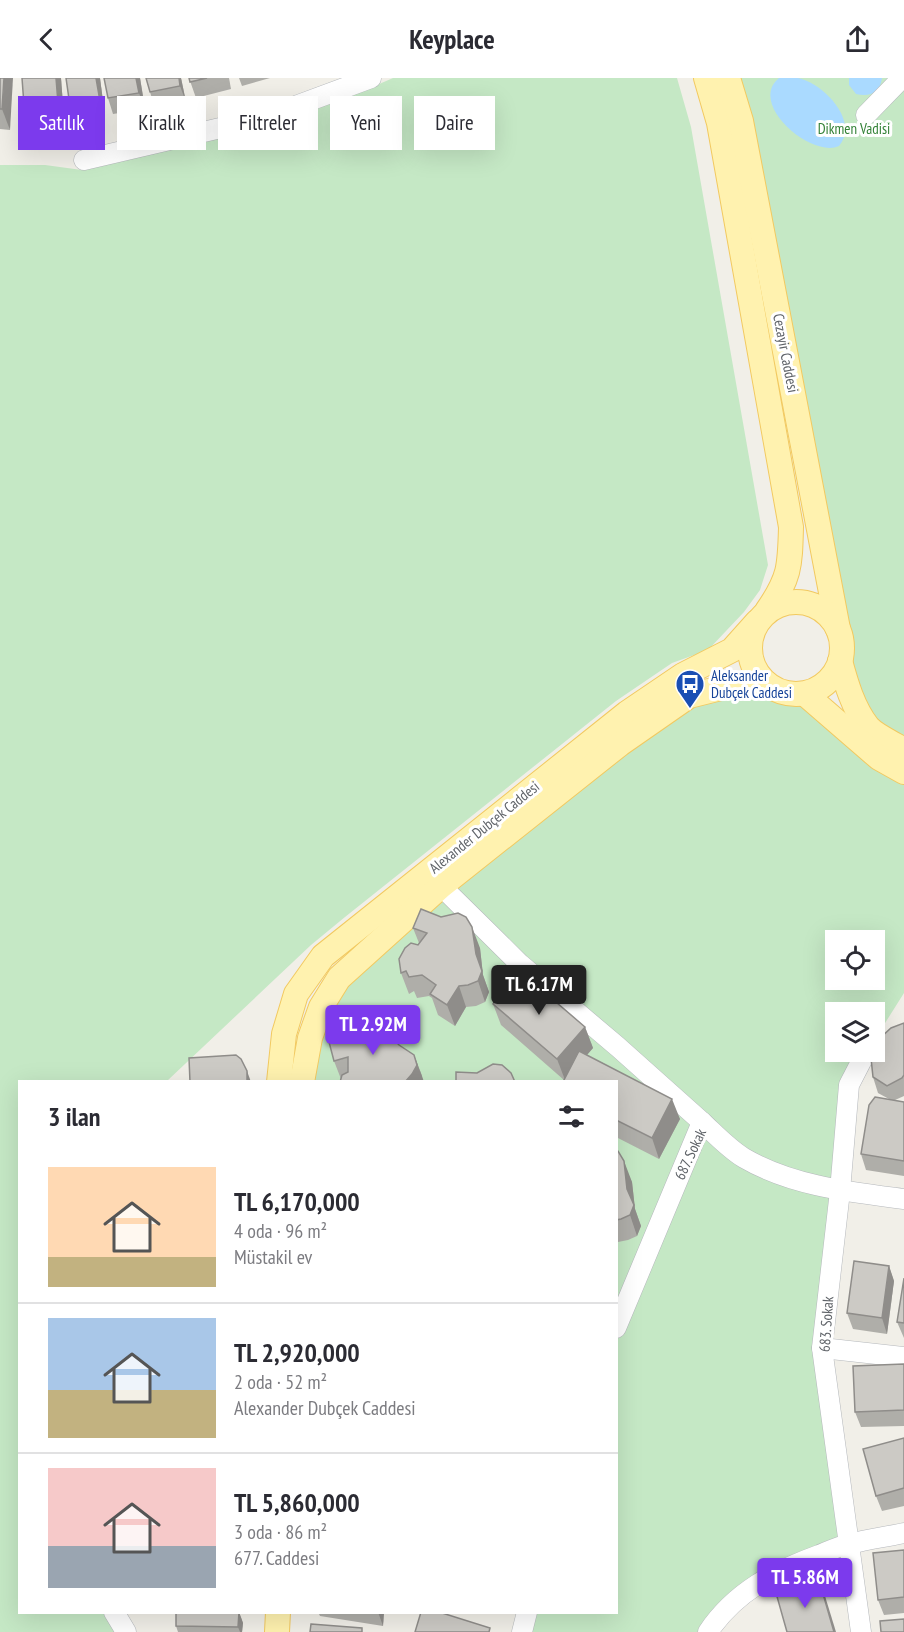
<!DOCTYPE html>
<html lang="tr">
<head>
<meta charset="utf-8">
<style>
  :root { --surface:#fff; --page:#f7f7f7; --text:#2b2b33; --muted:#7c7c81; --line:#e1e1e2; --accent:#7c3aed }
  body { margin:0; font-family:"PT Sans Narrow",sans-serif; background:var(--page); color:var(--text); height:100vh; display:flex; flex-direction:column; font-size:22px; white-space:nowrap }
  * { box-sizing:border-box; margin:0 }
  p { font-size:20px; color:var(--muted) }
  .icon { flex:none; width:33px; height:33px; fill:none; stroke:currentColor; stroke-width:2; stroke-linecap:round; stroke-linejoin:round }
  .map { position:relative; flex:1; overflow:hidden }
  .side { position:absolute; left:18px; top:1002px; width:600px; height:534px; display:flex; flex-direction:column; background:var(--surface); border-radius:0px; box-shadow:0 6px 24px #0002 }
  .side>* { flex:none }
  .top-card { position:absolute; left:18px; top:18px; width:600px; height:54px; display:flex; gap:12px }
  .fabs { position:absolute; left:825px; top:852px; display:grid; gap:12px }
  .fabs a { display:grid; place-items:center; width:60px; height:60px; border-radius:0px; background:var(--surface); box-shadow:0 6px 24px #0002; font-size:30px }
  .price { position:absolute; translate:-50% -51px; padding:0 14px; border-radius:6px; background:var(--accent); color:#fff; font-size:20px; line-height:39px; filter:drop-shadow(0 2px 3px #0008) }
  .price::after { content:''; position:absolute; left:50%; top:36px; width:18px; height:14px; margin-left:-9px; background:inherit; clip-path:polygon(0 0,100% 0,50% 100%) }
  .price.selected { background:#222; color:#fff }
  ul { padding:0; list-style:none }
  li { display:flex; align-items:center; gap:18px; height:150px; padding:0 30px }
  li+li { border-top:2px solid var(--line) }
  li span { display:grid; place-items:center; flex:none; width:168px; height:120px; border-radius:0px; color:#555 }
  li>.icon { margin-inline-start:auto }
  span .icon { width:72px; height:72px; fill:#fffc; stroke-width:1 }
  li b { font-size:26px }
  h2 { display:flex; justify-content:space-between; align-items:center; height:72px; padding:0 30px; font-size:26px }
  .chip { padding:0 21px; border-radius:0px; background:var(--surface); box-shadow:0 6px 24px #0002; font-size:21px; line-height:54px }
  .chip.selected { background:var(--accent); color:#fff }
  header { display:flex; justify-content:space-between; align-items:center; height:78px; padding:0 30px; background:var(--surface); font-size:27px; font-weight:700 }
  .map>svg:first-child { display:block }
  .green { fill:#c5e8c5; fill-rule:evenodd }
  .water { fill:#aadaff }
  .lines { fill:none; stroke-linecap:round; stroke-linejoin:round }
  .minor-casing { stroke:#b5b8bc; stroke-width:21 }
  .major-casing { stroke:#f2c960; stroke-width:26 }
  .minor { stroke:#fff; stroke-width:20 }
  .major { stroke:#fff2af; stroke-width:24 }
  .wall { fill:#afaea9 }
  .shaded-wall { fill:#8f8d8a }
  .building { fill:#cccac5; stroke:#8f8d8a; stroke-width:1.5 }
  .labels { text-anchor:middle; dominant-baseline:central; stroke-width:6; stroke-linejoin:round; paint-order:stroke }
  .park-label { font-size:15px; fill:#348238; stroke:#fff }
  .street-label { font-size:15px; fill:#5f6368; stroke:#fff }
  .transit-label { font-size:15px; fill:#164399; stroke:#fff; text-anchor:start }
</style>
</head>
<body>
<header><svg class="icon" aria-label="back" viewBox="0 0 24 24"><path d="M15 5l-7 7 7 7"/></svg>Keyplace<svg class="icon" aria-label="share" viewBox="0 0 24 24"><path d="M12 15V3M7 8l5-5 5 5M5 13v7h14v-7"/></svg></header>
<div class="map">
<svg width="904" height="1554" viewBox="0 0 904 1554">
  <rect width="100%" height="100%" fill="#f1efe8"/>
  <g class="green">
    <path d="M393,0H677L691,49L768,487L760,512L744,534L708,572L672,585L616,623L345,839L311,867L167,1003L20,1004V1534L109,1535L115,1554H0V87H45L82,92L261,50L347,20Z"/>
    <path d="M728,0H904V672L869,650L840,583L843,571L840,555Z"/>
    <path d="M729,608L774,611L904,694V915L875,961L874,934H836V974H866L849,1007L822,1270L849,1466L795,1486L708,1554H522L527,1535L616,1534V1250L625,1228L616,1223V1004H302L321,929L620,666ZM836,862H874V902H836Z"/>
  </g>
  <g class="water">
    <path d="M779,0C785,0 793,0 798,0C823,5 860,43 839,68C812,81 747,26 779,0Z"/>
    <path d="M849,0H882C880,15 870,19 856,16L849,7Z"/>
  </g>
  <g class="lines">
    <g class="minor-casing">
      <g id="minor">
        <path d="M866,37L902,0"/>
        <path d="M84,82L263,40L371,0"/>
        <path d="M441,808L520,886L618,969L702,1044"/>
        <path d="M616,1250L702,1044C715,1056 729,1071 744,1080C792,1108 850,1114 904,1121"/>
        <path d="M822,1270L904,1279"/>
        <path d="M114,1534L126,1554"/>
        <path d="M522,1554L527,1534"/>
        <path d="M708,1554C735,1514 775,1493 819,1477C829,1473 839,1468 850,1466C867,1461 886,1459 904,1455"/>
        <path d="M861,1554L822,1270L840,1113L849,1007L865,976"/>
      </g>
    </g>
    <g class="major-casing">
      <g id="major">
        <path d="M706,0L719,45L791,449C790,488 790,500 767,533"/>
        <path d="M728,0L741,43L838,551"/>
        <circle cx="796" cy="570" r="46"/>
        <path d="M840,583C846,605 853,630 868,649C876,658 893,665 904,672"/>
        <path d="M805,616L879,680L904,694"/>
        <path d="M279,1004L284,956L296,916L323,878L627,635L683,597L732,572L757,544"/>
        <path d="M302,1004L310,960L321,929L339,900L441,808L620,666L689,618L729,608L762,602"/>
        <path d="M277,1554L278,1534"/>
      </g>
    </g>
    <use href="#minor" class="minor"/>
    <use href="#major" class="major"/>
  </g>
  <g class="wall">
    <path d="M0,0L10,52L0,51Z"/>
    <path d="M22,0H61L64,41L30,43L24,27Z"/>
    <path d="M100,0L105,39L76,44L70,28Z"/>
    <path d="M140,0L145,31L113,36L108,20Z"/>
    <path d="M181,0L186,24L155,30L150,14Z"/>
    <path d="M189,0H229L231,11L196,20Z"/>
    <path d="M239,0H270L242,8Z"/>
    <path d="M413,850L480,870L483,897L489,914L485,924L476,928L466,929L455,948L438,937L432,920L429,918L417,920L414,913L409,916L401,895L419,865Z"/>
    <path d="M493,926L585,949L593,970L587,977L680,1041L659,1081L616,1059V1004L564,1002L501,947Z"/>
    <path d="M904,945V1018L895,1022L904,1024V1098L866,1092L861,1076L889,1021L878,1015L873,999Z"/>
    <path d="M399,967L414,977L422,998L341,1001L334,983Z"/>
    <path d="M616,1072L632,1104L635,1131L641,1148L637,1158L628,1162L618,1164L616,1166Z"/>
    <path d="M889,1188L894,1203L887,1256L853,1251L847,1235Z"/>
    <path d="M904,1200V1260L897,1244Z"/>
    <path d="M904,1286V1348L861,1349L855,1334Z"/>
    <path d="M904,1360V1428L882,1433L876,1418Z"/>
    <path d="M904,1472V1535L884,1537L878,1522Z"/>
    <path d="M239,1534L243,1545L242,1554H178L176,1548Z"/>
    <path d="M318,1534H384L383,1548L320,1538Z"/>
  </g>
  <g class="shaded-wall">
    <path d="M4,0H13L10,52L2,31Z"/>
    <path d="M56,0H61L64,41L58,25Z"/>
    <path d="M96,0H100L105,39L100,23Z"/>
    <path d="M136,0H140L145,31L139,15Z"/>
    <path d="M179,0H181L186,24L180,8Z"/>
    <path d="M472,849L480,870L483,897L489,914L485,924L478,903Z"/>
    <path d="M459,908L466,929L455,948L447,927Z"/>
    <path d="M585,949L593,970L565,1002L557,981Z"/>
    <path d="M414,977L422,998L424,1004H405Z"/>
    <path d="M247,993L251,1004H247Z"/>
    <path d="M672,1021L680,1041L659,1081L652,1060Z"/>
    <path d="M624,1083L632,1104L635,1131L641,1148L637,1158L630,1137Z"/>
    <path d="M889,1188L894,1203L887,1256L882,1240Z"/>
    <path d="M819,1502L825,1518L836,1554H834Z"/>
    <path d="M239,1534L243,1545L242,1554H240L238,1549Z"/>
    <path d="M378,1534H384L383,1548Z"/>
  </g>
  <g class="building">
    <path d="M0,0H4L2,31H0Z"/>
    <path d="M22,0H56L58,25L24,27Z"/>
    <path d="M66,0H96L100,23L70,28Z"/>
    <path d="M104,0H136L139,15L108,20Z"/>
    <path d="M146,0H179L180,8L150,14Z"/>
    <path d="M189,0H207L190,4Z"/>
    <path d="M421,831L441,839L458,835L466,839L472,849L476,876L482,893L478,903L468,907L459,908L447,927L430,916L436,907L422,897L409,899L406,893L401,895L399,881L405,870L411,865L418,867L427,855L413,850Z"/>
    <path d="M521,894L585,949L557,981L493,926Z"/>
    <path d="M370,943L381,947L399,967L414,977L417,987L412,996L405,1004H340L342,997L348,994V979L334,983L329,964L349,958L361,945Z"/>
    <path d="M904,945V997L902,1000L887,1008L873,999L871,980L873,974H874L878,962L891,950Z"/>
    <path d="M579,973L672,1021L652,1060L616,1042V1004H563Z"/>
    <path d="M236,977L241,981L247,993V1004H190L189,980Z"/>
    <path d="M493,986L502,987L511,995L515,1004H456V994L477,995Z"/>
    <path d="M875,1019L904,1024V1083L861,1076L869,1027Z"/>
    <path d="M616,1072L618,1073L624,1083L627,1111L634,1127L630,1137L621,1141L616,1142Z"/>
    <path d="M854,1183L889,1188L882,1240L847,1235Z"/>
    <path d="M904,1200V1245L897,1244Z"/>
    <path d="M904,1286V1332L855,1334L853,1288Z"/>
    <path d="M904,1360V1410L876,1418L863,1371Z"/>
    <path d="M904,1472V1519L878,1522L873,1475Z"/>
    <path d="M819,1502L834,1554H787L776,1515Z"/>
    <path d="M176,1534H239L238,1549L176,1548Z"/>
    <path d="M421,1534H439L490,1550L489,1554H415Z"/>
    <path d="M904,1541V1554H881L880,1543Z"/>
    <path d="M311,1546L362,1550V1554H310Z"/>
  </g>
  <defs>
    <g id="bus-pin" transform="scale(1.5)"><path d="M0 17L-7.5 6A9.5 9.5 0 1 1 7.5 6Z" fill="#1a4fb4" stroke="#fff"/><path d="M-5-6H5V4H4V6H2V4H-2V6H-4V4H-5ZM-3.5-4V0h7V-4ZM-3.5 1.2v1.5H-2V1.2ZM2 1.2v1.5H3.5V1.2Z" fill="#fff"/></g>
  </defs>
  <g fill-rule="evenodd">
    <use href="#bus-pin" x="690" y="606"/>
  </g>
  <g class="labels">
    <g class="park-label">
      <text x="854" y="50">Dikmen Vadisi</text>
    </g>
    <g class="street-label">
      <text transform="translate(786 275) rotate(79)">Cezayir Caddesi</text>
      <text transform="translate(484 749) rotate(-39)">Alexander Dubçek Caddesi</text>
      <text transform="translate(690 1076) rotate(-65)">687. Sokak</text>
      <text transform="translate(826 1246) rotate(-86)">683. Sokak</text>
    </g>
    <g class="transit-label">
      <text x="711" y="597">Aleksander<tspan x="711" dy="17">Dubçek Caddesi</tspan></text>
    </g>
  </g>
</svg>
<div class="fabs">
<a><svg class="icon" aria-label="locate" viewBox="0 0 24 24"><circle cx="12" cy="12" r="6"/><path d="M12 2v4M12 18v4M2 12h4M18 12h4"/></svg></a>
<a><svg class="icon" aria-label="layers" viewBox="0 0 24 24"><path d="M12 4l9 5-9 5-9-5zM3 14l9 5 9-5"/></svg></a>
</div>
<b class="price selected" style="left:539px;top:938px">TL 6.17M</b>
<b class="price" style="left:373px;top:978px">TL 2.92M</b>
<b class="price" style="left:805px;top:1531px">TL 5.86M</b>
<div class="top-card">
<a class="chip selected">Satılık</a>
<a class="chip">Kiralık</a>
<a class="chip">Filtreler</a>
<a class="chip">Yeni</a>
<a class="chip">Daire</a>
</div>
<section class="side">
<h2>3 ilan<svg class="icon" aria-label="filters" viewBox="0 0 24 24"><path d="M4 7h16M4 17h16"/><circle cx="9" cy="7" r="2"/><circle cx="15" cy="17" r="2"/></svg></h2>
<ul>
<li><span style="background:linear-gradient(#ffd9b3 75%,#c2b280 0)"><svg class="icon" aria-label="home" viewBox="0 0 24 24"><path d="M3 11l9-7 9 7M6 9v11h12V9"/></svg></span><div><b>TL 6,170,000</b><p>4 oda · 96 m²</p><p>Müstakil ev</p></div></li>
<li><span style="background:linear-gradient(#a9c7e8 60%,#c2b280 0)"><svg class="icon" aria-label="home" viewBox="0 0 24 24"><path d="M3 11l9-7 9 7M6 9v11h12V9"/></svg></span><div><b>TL 2,920,000</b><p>2 oda · 52 m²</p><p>Alexander Dubçek Caddesi</p></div></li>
<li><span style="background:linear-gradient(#f6c9c9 65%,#9aa5b1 0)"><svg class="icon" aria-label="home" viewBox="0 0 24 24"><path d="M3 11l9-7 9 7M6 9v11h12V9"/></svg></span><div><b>TL 5,860,000</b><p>3 oda · 86 m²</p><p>677. Caddesi</p></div></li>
</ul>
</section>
</div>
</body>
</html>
